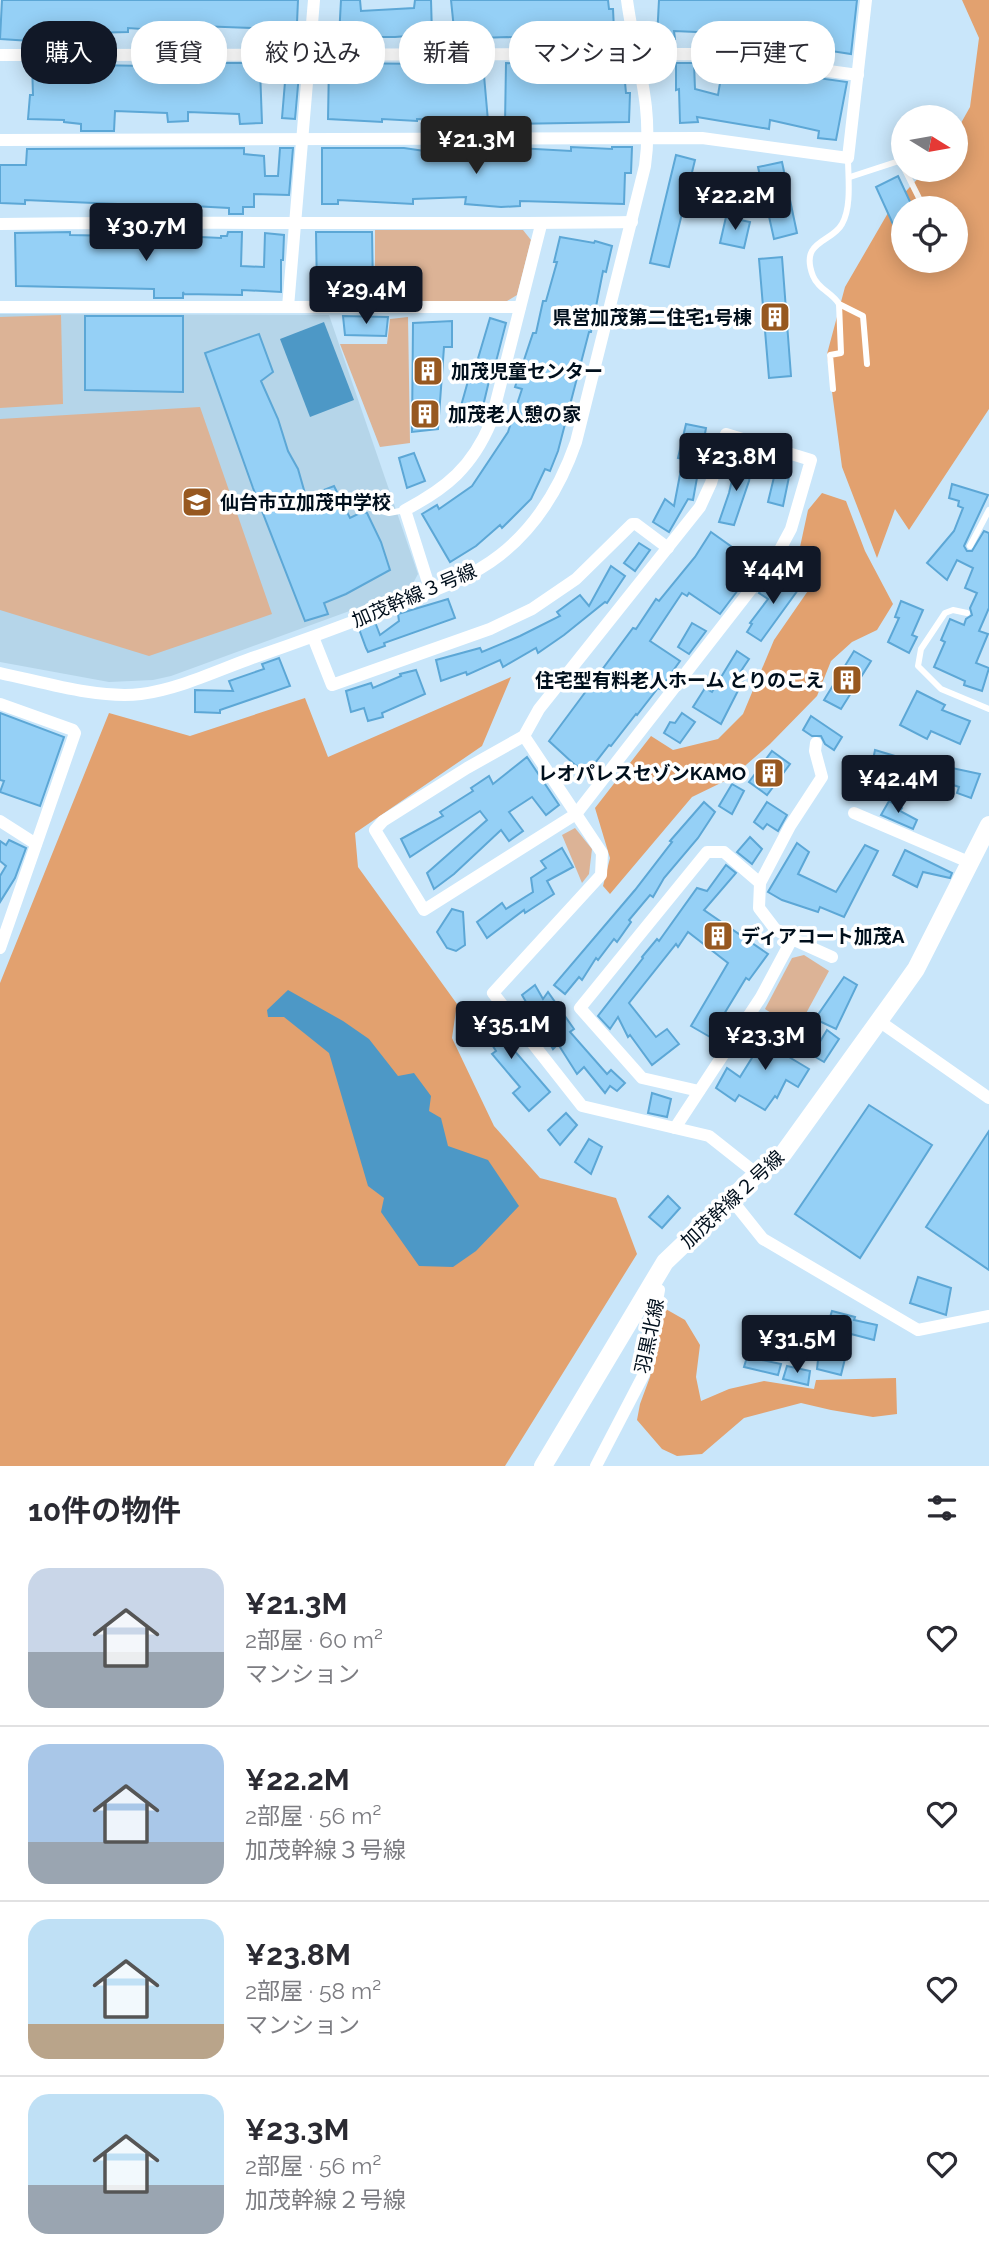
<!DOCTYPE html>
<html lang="ja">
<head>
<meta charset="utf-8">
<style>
  :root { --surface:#fff; --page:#f2f2f3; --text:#2b2b33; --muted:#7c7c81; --line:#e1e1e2; --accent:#111827 }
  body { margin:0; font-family:Raleway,"Noto Sans JP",sans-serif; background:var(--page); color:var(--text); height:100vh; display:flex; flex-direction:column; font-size:26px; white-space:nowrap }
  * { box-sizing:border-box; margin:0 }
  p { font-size:23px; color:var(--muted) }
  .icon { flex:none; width:38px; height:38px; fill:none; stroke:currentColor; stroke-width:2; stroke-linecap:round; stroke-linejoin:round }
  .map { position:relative; height:1466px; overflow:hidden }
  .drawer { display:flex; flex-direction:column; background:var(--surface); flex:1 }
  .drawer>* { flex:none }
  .hud { position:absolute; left:21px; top:21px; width:948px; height:63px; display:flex; gap:14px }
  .needle { width:46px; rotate:101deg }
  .controls { position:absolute; left:891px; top:105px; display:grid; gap:14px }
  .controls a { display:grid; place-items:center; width:77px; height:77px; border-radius:50%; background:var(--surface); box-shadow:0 4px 18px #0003; font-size:35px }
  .price { position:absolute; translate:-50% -60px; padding:0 16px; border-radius:7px; background:var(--accent); color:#fff; font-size:23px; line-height:46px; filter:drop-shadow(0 2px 4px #0008) }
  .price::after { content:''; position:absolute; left:50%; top:42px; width:21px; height:16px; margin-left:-10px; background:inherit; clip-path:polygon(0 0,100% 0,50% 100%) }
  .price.active { background:#222; color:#fff }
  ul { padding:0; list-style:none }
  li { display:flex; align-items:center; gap:21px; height:175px; padding:0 28px }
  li+li { border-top:2px solid var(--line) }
  li span { display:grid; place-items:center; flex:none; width:196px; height:140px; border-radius:21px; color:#555 }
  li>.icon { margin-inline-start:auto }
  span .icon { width:84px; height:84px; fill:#fffc; stroke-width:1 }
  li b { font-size:30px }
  h2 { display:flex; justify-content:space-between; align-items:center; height:84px; padding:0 28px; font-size:30px }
  .tag { padding:0 24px; border-radius:28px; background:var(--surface); box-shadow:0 4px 18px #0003; font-size:24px; line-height:63px }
  .tag.active { background:var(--accent); color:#fff }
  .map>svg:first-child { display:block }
  .built { fill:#b5d5e9 }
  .green { fill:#dcb396 }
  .forest { fill:#e2a16f; fill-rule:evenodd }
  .water { fill:#4d98c6 }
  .building { fill:#95d0f6; stroke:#5ca7d6; stroke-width:2 }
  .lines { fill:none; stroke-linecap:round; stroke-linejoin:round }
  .lane { stroke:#fff; stroke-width:6 }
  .street { stroke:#fff; stroke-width:12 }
  .secondary { stroke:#fff; stroke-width:18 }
  .labels { text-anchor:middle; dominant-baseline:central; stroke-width:7; stroke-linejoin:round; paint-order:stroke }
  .poi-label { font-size:19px; font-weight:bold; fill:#000f1c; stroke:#fff; text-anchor:start }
  .street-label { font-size:19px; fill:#000f1c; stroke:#fff }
</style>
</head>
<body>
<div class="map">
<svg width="989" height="1466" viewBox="0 0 989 1466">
  <rect width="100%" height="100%" fill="#c9e6fa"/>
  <path class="built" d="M0,314L329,315L418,574L410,589L171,676L153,680L109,682L0,662Z"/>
  <g class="green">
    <path d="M375,230H523L531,240L517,295L507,301L375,302Z"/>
    <path d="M61,315L63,404L0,408V317Z"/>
    <path d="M408,317L410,443L380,447L340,344H387L390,319Z"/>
    <path d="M200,407L272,614L149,656L0,610V419Z"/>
    <path d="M575,828L592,849L589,874L582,883L562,835Z"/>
    <path d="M804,955L829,971L797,1030L765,1009L792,958Z"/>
  </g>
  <g class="forest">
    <path d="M962,0H989V409L909,530L895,509L877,558L842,467L827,354L845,287L892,206L926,170H956V132L970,107L979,38ZM903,208H956V261H903Z"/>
    <path d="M822,493L846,501L865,551L893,604L877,630L852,642L831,661L817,696L770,744L731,778L692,797L610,894L603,886L610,858L595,808L651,736L673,750L718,739L743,714L774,640L812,585L800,547L808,510Z"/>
    <path d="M511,677L482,746L355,833L358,867L457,1004L452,1038L494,1126L540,1178L616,1198L637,1254L505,1466H0V983L109,713L190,736L305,698L328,757Z"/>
    <path d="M664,1308L685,1320L700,1345L696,1377L701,1401L729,1389L764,1381L814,1389L816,1380L896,1378L897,1414L873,1417L831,1410L801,1403L744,1418L702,1454L677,1456L662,1449L637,1420L640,1404L650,1377Z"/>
  </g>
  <g class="water">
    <path d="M324,322L354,400L310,417L280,339Z"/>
    <path d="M288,990L343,1021L369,1039L398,1076L414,1073L431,1096L429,1111L441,1118L448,1146L488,1160L519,1206L476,1251L453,1267L419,1266L381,1212L384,1198L368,1186L329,1053L284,1017H268L267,1010Z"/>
  </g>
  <g class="building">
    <path d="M2,0H298L296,46H250L251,28L199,26V33L128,28V32L88,33V38L54,37V46H31V41L0,39Z"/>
    <path d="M341,0H360L361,11L414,8L415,0H431L432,34L395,37H339Z"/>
    <path d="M451,0H608L609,9H613L614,30L577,29L578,33H541L542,39L507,37L455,39Z"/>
    <path d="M659,0H857L851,54L831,51L832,45L745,35V38L737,37L735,40L720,39L719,33L674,31L675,39L657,38Z"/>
    <path d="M207,63H300L295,119L282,118L286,70L260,69L262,123L240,124L239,114L188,112V121L168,122L167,113L115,111L114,131H81V124L64,122V120L28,119L30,95H33L32,64L207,67Z"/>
    <path d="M329,63L433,64L469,68V64H483L488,121L417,119V121L382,119V122L328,119Z"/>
    <path d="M506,63L573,66V63L624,71L626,93H630L629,122L505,124Z"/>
    <path d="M676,63H694L695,89L718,95L723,65L847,82L836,140L818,138L819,131L770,120L769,129L697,117L698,122L680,123L679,89L676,90Z"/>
    <path d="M501,147L571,151V147L612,149V147H632L631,173H625L624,204L520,201V206L501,207L465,204L466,197L413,199V204L338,200V204H322V148H404L466,157V153L501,156Z"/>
    <path d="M244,148V154L264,156L265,176H278L280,148H293L289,195L254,194V207H243V214H229V208L192,206H136V209H117V204L25,200V204L0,203V165H26L27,149Z"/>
    <path d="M676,155L695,160L669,267L650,263Z"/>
    <path d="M782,162L797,233L774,239L758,167Z"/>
    <path d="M898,176L913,208H903V246L876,187Z"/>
    <path d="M726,217L750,222L744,248L720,243Z"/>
    <path d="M70,232V235L119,236V232H137V234L221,238V236H227L228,232H242L241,266L264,267L265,233L284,235L283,260H281V292L242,290V295L184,294L183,292V298H154V289L16,286L15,233Z"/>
    <path d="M316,232H372L373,290L317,292Z"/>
    <path d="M560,237L594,243L595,241L612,246L606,272L603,271L591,332H589L558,451L550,471L545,469L531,499L502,528L500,525L476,546L450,562L422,514L437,505L439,509L472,486L508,432L522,389L515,387L533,333H536L543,301H546L557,262H554Z"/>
    <path d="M782,257L791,376L769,378L759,259Z"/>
    <path d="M85,316H183V392L85,390Z"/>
    <path d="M343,316L388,317L386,336L345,335Z"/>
    <path d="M490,318L506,323L491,381H489L479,423L458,426L468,408L461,406L468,381L471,382Z"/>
    <path d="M452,321V347H444L438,429L412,432L413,323Z"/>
    <path d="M259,334L273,372L261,381L278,419L288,451L298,469L306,497L334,486L350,518L362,512L367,513L381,542L390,570L346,594L324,603L328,614L305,621L253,488L205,353Z"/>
    <path d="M686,424L706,428L693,500L688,499L669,532L653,522L665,499L674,506L683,459L678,458Z"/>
    <path d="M414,453L425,481L407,488L399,458Z"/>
    <path d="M736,463L752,465L749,481L734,525L719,522L729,493Z"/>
    <path d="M775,473L789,477L783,506L768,502Z"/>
    <path d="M952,484L988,495L964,546L967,551H972L984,531L989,533V608L979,631L988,634L976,663L989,668L982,691L964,685L965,681L934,667L945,642L941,640L950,619L964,625L966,619L972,615L970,608L977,593L965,588L973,568L957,560L947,580L927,563L954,531L963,508L958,506L959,501L949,498Z"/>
    <path d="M711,532L739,552L737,563L756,566L720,614L689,593L687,596L682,593L650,641L680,661L660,689L658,688L637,715L636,714L611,746L609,745L588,772L575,765L549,741L633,628L636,629L656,599L659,601L695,557Z"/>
    <path d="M639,543L650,550L635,571L624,563Z"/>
    <path d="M611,566L625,576L607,603L605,602L564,635L538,653L536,648L503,667L500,660L467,675L466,672L441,681L436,660L480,648L482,652L520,636L560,616L557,612L580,595L589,606Z"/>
    <path d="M789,574L803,583L761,641L747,632L752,624L750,623L768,599L759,593L766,584L776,592Z"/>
    <path d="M448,599L455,618L384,643L385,646L368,652L366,648L359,629L375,622L380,635L399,621L398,614Z"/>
    <path d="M901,601L923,610L912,635L917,637L909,653L888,642L899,618L895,617Z"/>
    <path d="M692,623L706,631L689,654L678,647Z"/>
    <path d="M737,651L749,659L741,671L746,675L721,724L693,707L705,688L712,692Z"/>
    <path d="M854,651L871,661L841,709L824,700Z"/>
    <path d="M279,658L290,686L220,710V713L195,712V690L233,691L229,681L264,669L262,664Z"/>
    <path d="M416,670L425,694L382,713L383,717L368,721L364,708L351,712L346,691L371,683L373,688L401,676L400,674Z"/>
    <path d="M917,691L945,705L942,710L970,721L960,744L931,731L927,739L900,725Z"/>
    <path d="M0,713L64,737L40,806L0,792L4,781L0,780Z"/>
    <path d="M682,713L695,722L680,743L664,733L670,722L675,723Z"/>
    <path d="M811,716L842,737L834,750L825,744L821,736H812L803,730Z"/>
    <path d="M875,750L905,759L903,773L872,765Z"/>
    <path d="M772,751L790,764L767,795L749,782Z"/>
    <path d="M527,757L559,805L546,815L532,797L509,812L523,831L509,841L501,830L454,874L434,889L427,873L487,820L480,811L410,857L401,839L443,816L440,812L473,791L471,788L489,776L493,784Z"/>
    <path d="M910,757L934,763L933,764L980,774L971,798L957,793L959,787L908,770Z"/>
    <path d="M732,784L744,791L732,814L719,806Z"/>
    <path d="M889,801L902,808L900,811L917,820L913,829L881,815Z"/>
    <path d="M704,802L715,812L698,838L664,878L653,897L650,895L629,920L631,922L617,942L614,939L598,960L596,958L582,980L579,977L565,994L554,985L635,890L672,842L670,841Z"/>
    <path d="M767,802L787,815L778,831L767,824L763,829L754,822Z"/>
    <path d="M750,837L762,849L752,864L737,852Z"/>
    <path d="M9,840L26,848L15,878L0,902V876L6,866L0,861V841L6,845Z"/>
    <path d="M797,843L809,852L798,874L836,892L865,845L878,851L844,917L820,907L818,912L782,900L768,892Z"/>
    <path d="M562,848L573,867L547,881L554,894L525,913L524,910L487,938L477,922L502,903L506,909L533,892L531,878L546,868L541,861Z"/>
    <path d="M905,850L952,873L950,878L923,872L917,887L893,875Z"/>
    <path d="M726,865L736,873L704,910L768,954L749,980L746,978L710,1037L691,1026L728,963L688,932L678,947L676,944L629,1003L656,1037L667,1029L679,1044L652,1065L630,1035L628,1037L618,1017L610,1029L598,1016L643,958L642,957L657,939L659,941L697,888L707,891Z"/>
    <path d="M452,909L463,912L465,945L456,951L447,948L437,932Z"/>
    <path d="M844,977L857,985L836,1029L815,1019Z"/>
    <path d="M535,985L543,999L548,992L574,1029L570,1032L607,1074L611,1070L625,1083L617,1091L610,1086L605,1093L584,1067L577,1074L558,1044L553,1049L522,995Z"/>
    <path d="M484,1004L499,1021L494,1027L550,1092L529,1111L513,1093L520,1087L492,1054L496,1051L470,1010L475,1006L479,1010Z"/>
    <path d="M775,1021L792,1032L779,1051L809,1069L798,1087L786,1080L777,1098L775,1096L765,1110L739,1095L735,1101L716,1088L727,1068L740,1077Z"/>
    <path d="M827,1030L839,1039L824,1062L812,1055Z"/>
    <path d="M652,1093L671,1099L667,1117L648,1113Z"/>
    <path d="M869,1105L932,1145L860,1258L795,1214Z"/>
    <path d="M566,1113L577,1125L560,1145L548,1130Z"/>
    <path d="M989,1131V1270L926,1227Z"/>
    <path d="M589,1139L602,1147L591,1174L575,1162Z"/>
    <path d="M668,1196L680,1208L662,1228L649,1217Z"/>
    <path d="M918,1277L951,1288L946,1315L910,1303Z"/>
    <path d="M832,1311L855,1317L854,1320L877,1325L874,1340L851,1334L841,1375L817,1369L819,1351Z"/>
    <path d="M747,1357L781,1364L778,1375L744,1367Z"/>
    <path d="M787,1366L810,1371L808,1385L783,1379Z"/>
  </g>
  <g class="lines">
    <g class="lane">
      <path d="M905,170L924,208"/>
      <path d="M850,177L899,161L903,164"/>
      <path d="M839,304L863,316L867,364"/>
      <path d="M833,389L830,355L841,353L839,304C833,293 818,289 813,276C799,240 832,243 842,224C852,207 848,176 848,158"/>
      <path d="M348,502L389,513L405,510"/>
      <path d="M970,546L989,510"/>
      <path d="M967,613L953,610L945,613L921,649L918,666L941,689L989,709"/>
    </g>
    <g class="street">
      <path d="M0,55L705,54L858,75"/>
      <path d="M0,140L702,138L848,158L866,0"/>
      <path d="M0,224C211,221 422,225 632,222"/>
      <path d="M0,307H520"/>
      <path d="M288,307L314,0"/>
      <path d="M726,434L811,460L791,529L776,557L576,814L424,910L375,830L383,821L467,768L524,736L539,709L700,507L711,483Z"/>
      <path d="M431,592L405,510C447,488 472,467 491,422L541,225"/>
      <path d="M313,637L332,685L490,629L532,609L576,579L632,524H636L668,548"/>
      <path d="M0,673C43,682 97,699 141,694C179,689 216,671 252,658C299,642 345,625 391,607C430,592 468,580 500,555C537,526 561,485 576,442L645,166C654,104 635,60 627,0"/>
      <path d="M0,704L73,730L75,733L0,948"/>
      <path d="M524,736L602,853L601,875L493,993L582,1106L675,1128"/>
      <path d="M854,813L971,863"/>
      <path d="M0,821L36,844"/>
      <path d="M760,883L790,826L822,777L815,751L816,743"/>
      <path d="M879,1021L989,1098"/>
      <path d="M699,1091L642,1078L580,1008L707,852H724L760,883L759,908L775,929L792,939"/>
      <path d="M757,1174L709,1136L675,1128L761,997L792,939L832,957"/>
      <path d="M731,1199L763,1239L918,1330L989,1316"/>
      <path d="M596,1466L644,1374L659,1290L649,1286"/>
    </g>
    <path class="secondary" d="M543,1466L665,1262L757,1174L783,1154L899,993L916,969L989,825"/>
  </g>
  <defs>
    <g id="building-square" transform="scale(1.575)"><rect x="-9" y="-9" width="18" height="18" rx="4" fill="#975820" stroke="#fff"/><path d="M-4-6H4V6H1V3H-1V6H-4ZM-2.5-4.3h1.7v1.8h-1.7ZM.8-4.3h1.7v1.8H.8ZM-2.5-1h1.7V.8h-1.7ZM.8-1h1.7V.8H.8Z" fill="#fff"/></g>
    <g id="school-square" transform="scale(1.575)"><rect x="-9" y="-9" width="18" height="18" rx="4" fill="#975820" stroke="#fff"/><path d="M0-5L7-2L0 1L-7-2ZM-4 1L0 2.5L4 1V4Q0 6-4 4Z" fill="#fff"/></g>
  </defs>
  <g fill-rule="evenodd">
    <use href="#building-square" x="775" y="317"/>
    <use href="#building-square" x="428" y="371"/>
    <use href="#building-square" x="425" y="414"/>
    <use href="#school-square" x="197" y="502"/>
    <use href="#building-square" x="847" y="680"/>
    <use href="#building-square" x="769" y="773"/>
    <use href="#building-square" x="718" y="936"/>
  </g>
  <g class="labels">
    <g class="poi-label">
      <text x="752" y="317" text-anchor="end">県営加茂第二住宅1号棟</text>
      <text x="451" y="371">加茂児童センター</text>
      <text x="448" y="414">加茂老人憩の家</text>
      <text x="220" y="502">仙台市立加茂中学校</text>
      <text x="824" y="680" text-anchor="end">住宅型有料老人ホーム とりのこえ</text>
      <text x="746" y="773" text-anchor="end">レオパレスセゾンKAMO</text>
      <text x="741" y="936">ディアコート加茂A</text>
    </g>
    <g class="street-label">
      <text transform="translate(414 595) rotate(-23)">加茂幹線３号線</text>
      <text transform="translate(732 1199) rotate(-43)">加茂幹線２号線</text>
      <text transform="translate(649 1336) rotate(-78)">羽黒北線</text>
    </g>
  </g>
</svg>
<div class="controls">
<a><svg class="needle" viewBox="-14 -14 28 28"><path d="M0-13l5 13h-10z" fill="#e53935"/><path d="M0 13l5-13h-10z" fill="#7c7c81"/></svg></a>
<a><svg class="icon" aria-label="locate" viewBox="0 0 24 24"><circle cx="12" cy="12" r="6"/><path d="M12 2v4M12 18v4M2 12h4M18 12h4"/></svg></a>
</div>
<b class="price active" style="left:476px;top:176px">¥21.3M</b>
<b class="price" style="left:735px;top:232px">¥22.2M</b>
<b class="price" style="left:146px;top:263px">¥30.7M</b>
<b class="price" style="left:366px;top:326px">¥29.4M</b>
<b class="price" style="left:736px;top:493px">¥23.8M</b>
<b class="price" style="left:773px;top:606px">¥44M</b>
<b class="price" style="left:898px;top:815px">¥42.4M</b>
<b class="price" style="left:511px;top:1061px">¥35.1M</b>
<b class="price" style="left:765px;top:1072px">¥23.3M</b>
<b class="price" style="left:797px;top:1375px">¥31.5M</b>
<div class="hud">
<a class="tag active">購入</a>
<a class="tag">賃貸</a>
<a class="tag">絞り込み</a>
<a class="tag">新着</a>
<a class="tag">マンション</a>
<a class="tag">一戸建て</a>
</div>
</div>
<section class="drawer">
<h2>10件の物件<svg class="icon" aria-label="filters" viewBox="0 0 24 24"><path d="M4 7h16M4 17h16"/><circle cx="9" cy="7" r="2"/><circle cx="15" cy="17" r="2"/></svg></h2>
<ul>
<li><span style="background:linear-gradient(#c9d6e8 60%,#9aa5b1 0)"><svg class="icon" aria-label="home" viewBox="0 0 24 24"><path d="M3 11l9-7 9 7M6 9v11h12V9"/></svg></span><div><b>¥21.3M</b><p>2部屋 · 60 m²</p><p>マンション</p></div><svg class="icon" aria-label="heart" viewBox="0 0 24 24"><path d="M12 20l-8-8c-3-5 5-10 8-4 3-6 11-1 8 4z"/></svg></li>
<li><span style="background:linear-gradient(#a9c7e8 70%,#9aa5b1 0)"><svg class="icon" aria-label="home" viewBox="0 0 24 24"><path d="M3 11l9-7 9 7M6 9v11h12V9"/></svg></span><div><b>¥22.2M</b><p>2部屋 · 56 m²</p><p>加茂幹線３号線</p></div><svg class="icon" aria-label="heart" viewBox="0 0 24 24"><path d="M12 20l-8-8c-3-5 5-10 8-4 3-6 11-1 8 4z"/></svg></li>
<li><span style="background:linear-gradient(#bfe0f5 75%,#b9a48a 0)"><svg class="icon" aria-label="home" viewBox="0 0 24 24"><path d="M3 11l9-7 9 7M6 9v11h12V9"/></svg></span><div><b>¥23.8M</b><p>2部屋 · 58 m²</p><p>マンション</p></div><svg class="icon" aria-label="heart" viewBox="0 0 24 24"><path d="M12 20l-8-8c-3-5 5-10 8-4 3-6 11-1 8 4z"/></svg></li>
<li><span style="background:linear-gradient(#bfe0f5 65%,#9aa5b1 0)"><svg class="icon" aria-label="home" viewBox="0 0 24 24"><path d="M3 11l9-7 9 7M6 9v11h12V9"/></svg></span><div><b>¥23.3M</b><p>2部屋 · 56 m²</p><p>加茂幹線２号線</p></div><svg class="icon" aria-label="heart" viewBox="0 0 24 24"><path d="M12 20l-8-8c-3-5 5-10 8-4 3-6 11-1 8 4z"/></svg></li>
</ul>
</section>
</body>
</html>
